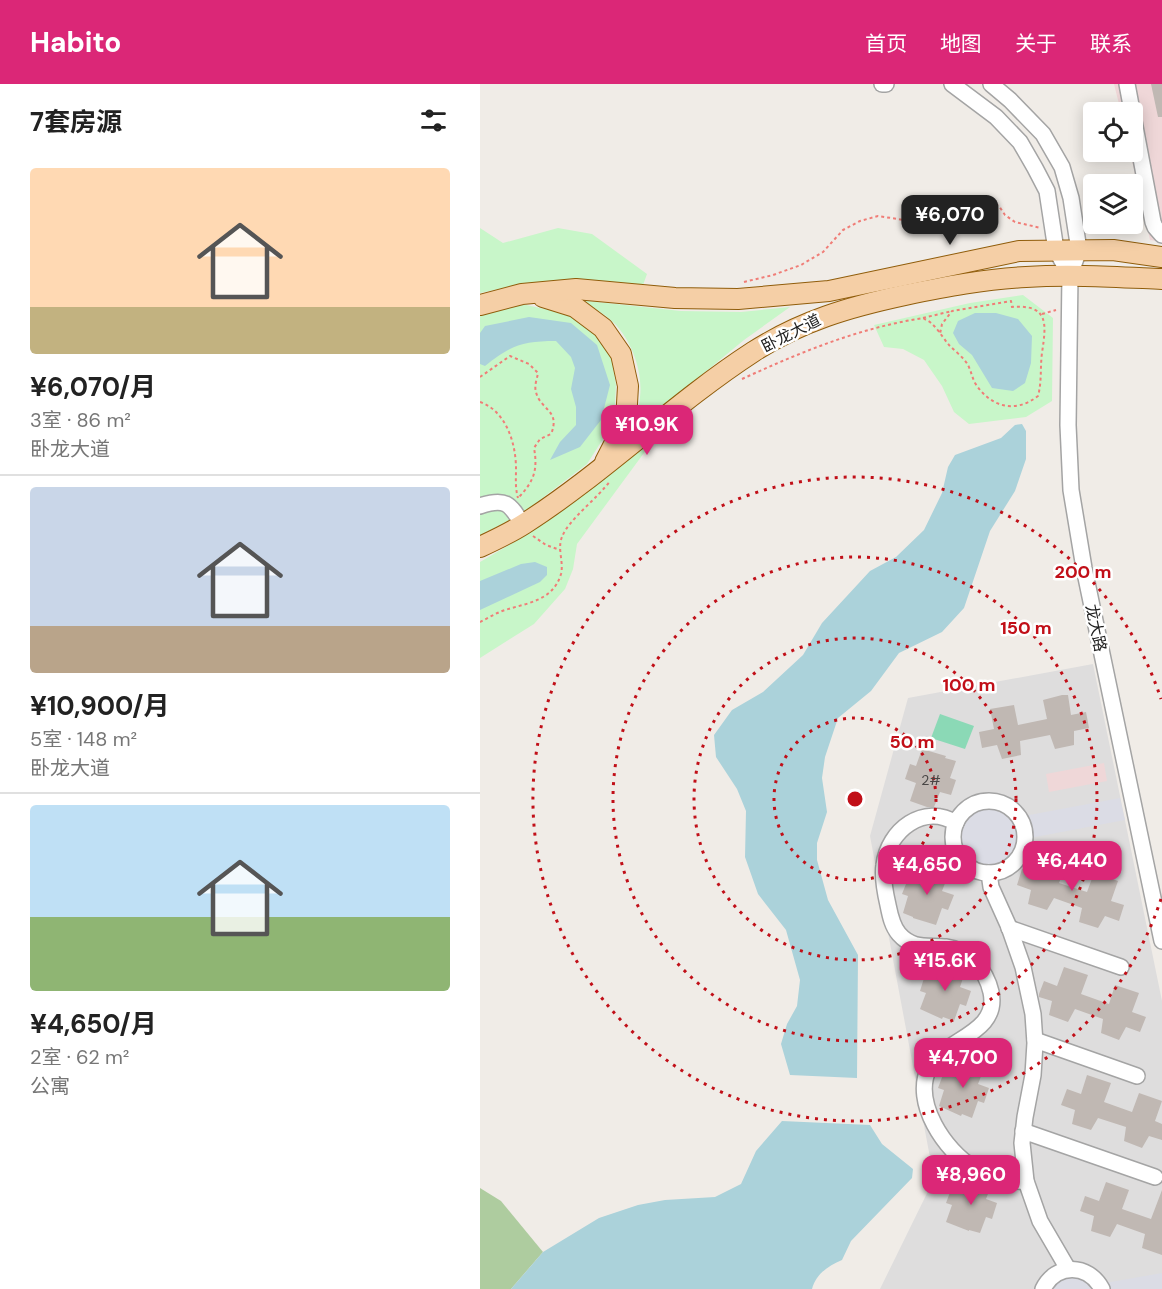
<!DOCTYPE html>
<html lang="zh">
<head>
<meta charset="utf-8">
<style>
  :root { --surface:#fff; --page:#f2f2f2; --text:#222; --muted:#767676; --line:#e0e0e0; --accent:#db2777 }
  body { margin:0; font-family:"DM Sans","Noto Sans SC",sans-serif; background:var(--page); color:var(--text); height:100vh; display:flex; flex-direction:column; font-size:22px; white-space:nowrap }
  * { box-sizing:border-box; margin:0 }
  p { font-size:20px; color:var(--muted) }
  .icon { flex:none; width:33px; height:33px; fill:none; stroke:currentColor; stroke-width:2; stroke-linecap:round; stroke-linejoin:round }
  .map { position:relative; flex:1; overflow:hidden }
  .drawer { display:flex; flex-direction:column; background:var(--surface); width:480px }
  .drawer>* { flex:none }
  .fabs { position:absolute; left:603px; top:18px; display:grid; gap:12px }
  .fabs a { display:grid; place-items:center; width:60px; height:60px; border-radius:6px; background:var(--surface); box-shadow:0 3px 15px #0003; font-size:30px }
  .price { position:absolute; translate:-50% -51px; padding:0 14px; border-radius:12px; background:var(--accent); color:#fff; font-size:20px; line-height:39px; filter:drop-shadow(0 2px 3px #0008) }
  .price::after { content:''; position:absolute; left:50%; top:36px; width:18px; height:14px; margin-left:-9px; background:inherit; clip-path:polygon(0 0,100% 0,50% 100%) }
  .price.active { background:#222; color:#fff }
  ul { padding:0; list-style:none }
  li { display:grid; align-content:center; gap:12px; height:318px; padding:0 30px }
  li+li { border-top:2px solid var(--line) }
  li span { display:grid; place-items:center; height:186px; border-radius:6px; color:#555 }
  li>.icon { margin-inline-start:auto }
  span .icon { width:108px; height:108px; fill:#fffc; stroke-width:1 }
  li b { font-size:26px }
  h2 { display:flex; justify-content:space-between; align-items:center; height:72px; padding:0 30px; font-size:26px }
  header { display:flex; align-items:center; gap:36px; box-sizing:border-box; height:84px; padding:0 30px; background:var(--accent); color:#fff }
  header strong { font-size:28px }
  nav { display:flex; gap:33px; margin-inline-start:auto; font-size:21px }
  main { display:flex; flex:1; min-height:0 }
  .map>svg:first-child { display:block }
  .residential { fill:#dedddd }
  .commercial { fill:#efd7d8 }
  .forest { fill:#aecc9f }
  .park { fill:#c8f6c9 }
  .pitch { fill:#8bd9b6 }
  .plaza { fill:#dbdce5 }
  .water { fill:#abd2da }
  .building { fill:#c0b8b3 }
  .lines { fill:none; stroke-linecap:round; stroke-linejoin:round }
  .minor-casing { stroke:#a4a4a4; stroke-width:18 }
  .major-casing { stroke:#905d0b; stroke-width:22 }
  .path { stroke:#f07d77; stroke-width:2; stroke-dasharray:3 3; stroke-linecap:butt }
  .minor { stroke:#fff; stroke-width:15 }
  .major { stroke:#f5cfa6; stroke-width:20 }
  .ring { fill:none; stroke:#c10f18; stroke-width:3; stroke-dasharray:3 6 }
  .labels { text-anchor:middle; dominant-baseline:central; stroke-width:5; stroke-linejoin:round; paint-order:stroke }
  .number-label { font-size:14px; fill:#484645 }
  .street-label { font-size:16px; fill:#202020; stroke:#fff }
  .centre { fill:#c10f18; stroke:#fff; stroke-width:3 }
  .ring-label { font-size:18px; text-anchor:middle; font-weight:bold; fill:#c10f18; stroke:#fff; stroke-width:5; stroke-linejoin:round; paint-order:stroke }
</style>
</head>
<body>
<header>
<strong>Habito</strong>
<nav><a>首页</a><a>地图</a><a>关于</a><a>联系</a></nav>
</header>
<main>
<section class="drawer">
<h2>7套房源<svg class="icon" aria-label="filters" viewBox="0 0 24 24"><path d="M4 7h16M4 17h16"/><circle cx="9" cy="7" r="2"/><circle cx="15" cy="17" r="2"/></svg></h2>
<ul>
<li><span style="background:linear-gradient(#ffd9b3 75%,#c2b280 0)"><svg class="icon" aria-label="home" viewBox="0 0 24 24"><path d="M3 11l9-7 9 7M6 9v11h12V9"/></svg></span><div><b>¥6,070/月</b><p>3室 · 86 m²</p><p>卧龙大道</p></div></li>
<li><span style="background:linear-gradient(#c9d6e8 75%,#b9a48a 0)"><svg class="icon" aria-label="home" viewBox="0 0 24 24"><path d="M3 11l9-7 9 7M6 9v11h12V9"/></svg></span><div><b>¥10,900/月</b><p>5室 · 148 m²</p><p>卧龙大道</p></div></li>
<li><span style="background:linear-gradient(#bfe0f5 60%,#8fb573 0)"><svg class="icon" aria-label="home" viewBox="0 0 24 24"><path d="M3 11l9-7 9 7M6 9v11h12V9"/></svg></span><div><b>¥4,650/月</b><p>2室 · 62 m²</p><p>公寓</p></div></li>
</ul>
</section>
<div class="map">
<svg width="682" height="1205" viewBox="0 0 682 1205">
  <rect width="100%" height="100%" fill="#f0ece7"/>
  <path class="residential" d="M613,580L682,917V1205H400L454,1095L390,752L428,614Z"/>
  <g class="commercial">
    <path d="M634,0H682V158L670,156L650,68H652V28H641Z"/>
    <path d="M624,679L627,697L569,708L566,690Z"/>
  </g>
  <path class="forest" d="M0,1104L21,1117L63,1168L31,1205H0Z"/>
  <g class="park">
    <path d="M0,144L23,159L78,144L112,150L167,190L163,201L107,196L37,201L0,209Z"/>
    <path d="M543,211L573,234L572,317L546,333L489,340L474,328L462,302L444,276L423,265L404,263L394,241L490,219Z"/>
    <path d="M98,216L201,227L261,228L310,223L264,256L155,346C157,335 159,324 160,313C163,288 152,257 134,239C124,229 111,222 98,216Z"/>
    <path d="M42,220L87,230L113,249L131,271L136,301L134,338L107,380L40,431L0,451V230Z"/>
    <path d="M172,358L97,460L93,485L85,505L54,540L0,574V478L46,451Z"/>
  </g>
  <path class="pitch" d="M460,630L494,642L485,665L451,654Z"/>
  <g class="plaza">
    <path d="M640,714L645,736L550,754L548,742L544,732Z"/>
    <circle cx="509" cy="753" r="32"/>
    <path d="M592,1188L618,1205H567Z"/>
    <path d="M682,1189V1205H627L625,1199Z"/>
  </g>
  <g class="water">
    <path d="M495,229H516L538,235L552,252L551,279L545,299L533,307L512,304L492,271L479,260L473,249L478,237Z"/>
    <path d="M49,233L91,239L117,261L130,301L121,336L100,363L70,376L80,358L96,341V323L91,305L95,284L91,273L76,257C43,257 31,261 5,282L0,280V249L5,242Z"/>
    <path d="M542,340L546,347V375L535,407L510,447L484,524L462,548L419,569L391,607L358,634L345,673L342,694L347,728L337,759V776L348,816L378,871L377,994L310,991L301,960L307,940L317,922L320,896L306,846L278,810L265,773L266,727L257,705L236,673L234,651L252,626L283,608L323,571L342,539L390,487L416,473L444,446L462,409L468,383L475,371L521,354L535,341Z"/>
    <path d="M55,478L67,483V491L60,498L0,526V497L41,480Z"/>
    <path d="M302,1037L390,1041L402,1060L433,1085L432,1094L371,1157L362,1176C348,1182 336,1190 332,1205H31L63,1168L119,1134L158,1121L185,1116L235,1113L261,1100L276,1067Z"/>
  </g>
  <g class="building">
    <path d="M671,0H682V33H678Z"/>
    <path d="M582,611H588L591,631L606,628L609,644L594,647V661L575,665L570,651L540,657L541,671L522,675L517,661L502,664L499,648L514,645L510,625L534,621L538,641L567,635L563,616Z"/>
    <path d="M442,665L466,672L465,674L476,677L470,694L476,696L471,711L460,708L454,723H447L430,717L436,699L425,695L430,680L436,682Z"/>
    <path d="M563,771L586,779L579,799L607,808L614,789L638,797L631,817L644,821L639,837L625,832L618,844L599,838L602,824L574,814L567,826L548,820L551,806L537,801L542,785L556,790Z"/>
    <path d="M445,781L469,789L462,807L474,811L468,826L462,824L456,841L433,834V833L423,829L428,812L422,810L428,795L439,799Z"/>
    <path d="M462,877L486,885L480,903L491,907L486,922L480,920L474,937L463,933L462,935L440,925L446,909L440,907L445,891L456,895Z"/>
    <path d="M584,883L608,891L601,910L629,920L635,901L659,909L652,928L666,933L660,948L646,943L639,956L621,949L623,935L595,925L588,938L569,931L572,917L559,913V910L564,897L577,902Z"/>
    <path d="M481,974L505,982L498,1000L509,1004L504,1019L498,1017L492,1034L482,1030L481,1032L459,1022L464,1006L458,1004L464,988L475,992Z"/>
    <path d="M607,991L631,999L624,1018L652,1028L659,1009L682,1017L675,1037L682,1040V1056L669,1052L662,1064L644,1057L646,1043L618,1034L611,1046L592,1040L595,1026L581,1021L587,1005L601,1010Z"/>
    <path d="M488,1092L511,1102L506,1115L517,1119L512,1135L506,1133L500,1149L489,1146V1147L466,1138L472,1121L466,1119L472,1103L483,1107Z"/>
    <path d="M626,1098L649,1106L642,1125L671,1135L682,1106V1171L662,1164L665,1150L637,1140L630,1153L611,1147L614,1132L600,1127L605,1112L619,1117Z"/>
  </g>
  <g class="lines">
    <g class="minor-casing">
      <g id="minor">
        <path d="M402,0H406"/>
        <path d="M472,0L516,33L540,58L555,84L567,107L576,166L590,191"/>
        <path d="M511,0L530,16L563,50L582,83L591,114L599,166L590,191L588,341L591,406L604,484L682,857"/>
        <path d="M647,0L673,138L675,143L682,151"/>
        <path d="M0,422C26,413 30,420 43,441"/>
        <circle cx="509" cy="753" r="36"/>
        <path d="M476,739C444,719 408,746 404,781C402,794 405,808 408,821C410,831 412,842 419,850C433,866 448,861 466,863C489,866 506,886 511,908C520,950 463,955 449,984C432,1018 465,1067 494,1084C510,1093 528,1098 546,1097"/>
        <path d="M509,789L511,803L529,843L543,883L553,930L555,959L553,991L545,1033L542,1059L546,1097L560,1137L588,1185"/>
        <path d="M529,844L641,883"/>
        <path d="M555,956L657,992"/>
        <path d="M543,1047L675,1093"/>
        <path d="M563,1205C576,1179 608,1179 622,1205"/>
      </g>
    </g>
    <g class="major-casing">
      <g id="major">
        <path d="M63,213L95,223L123,244L141,270L148,302L146,337L125,378"/>
        <path d="M0,221L42,210L96,205L195,214L258,215L349,207L539,167L633,166L682,173"/>
        <path d="M0,463C15,456 30,449 44,440C124,389 193,320 273,268C321,237 369,223 425,211C464,203 505,195 546,193C591,190 637,193 682,195"/>
      </g>
    </g>
    <g class="path">
      <path d="M264,198L293,191L321,181L343,168L363,146L380,137L398,132L437,138L474,120L489,116L507,117L519,122L525,131L535,138L561,144"/>
      <path d="M562,230L576,226"/>
      <path d="M443,234L472,227"/>
      <path d="M0,293L30,272L49,280L58,289C57,295 54,302 56,308C60,326 81,326 71,350L60,355L54,364C58,386 54,397 39,413"/>
      <path d="M262,295C321,268 379,244 443,234C446,236 449,237 451,239C458,245 463,254 469,261C475,267 484,274 488,281C491,287 492,293 495,299C510,323 535,330 558,312C562,297 560,284 562,269C566,241 570,220 532,223L531,217L472,227L462,240L460,250"/>
      <path d="M0,318C26,327 36,359 36,385C36,395 35,403 38,414"/>
      <path d="M53,452L66,461L80,466"/>
      <path d="M0,538C8,534 16,529 25,526C47,519 73,517 81,490C84,478 77,465 82,453C88,436 118,414 130,397"/>
    </g>
    <use href="#minor" class="minor"/>
    <use href="#major" class="major"/>
  </g>
  <g class="ring">
    <circle cx="375" cy="715" r="81"/>
    <circle cx="375" cy="715" r="161"/>
    <circle cx="375" cy="715" r="242"/>
    <path d="M681 815A322 322 0 1 1 681 615"/>
  </g>
  <g class="labels">
    <g class="number-label">
      <text x="451" y="696">2#</text>
    </g>
    <g class="street-label">
      <text transform="translate(311 249) rotate(-27)">卧龙大道</text>
      <text transform="translate(616 544) rotate(78)">龙大路</text>
    </g>
  </g>
  <circle cx="375" cy="715" r="9" class="centre"/>
  <g class="ring-label">
    <text x="603" y="494">200 m</text>
    <text x="546" y="550">150 m</text>
    <text x="489" y="607">100 m</text>
    <text x="432" y="664">50 m</text>
  </g>
</svg>
<div class="fabs">
<a><svg class="icon" aria-label="locate" viewBox="0 0 24 24"><circle cx="12" cy="12" r="6"/><path d="M12 2v4M12 18v4M2 12h4M18 12h4"/></svg></a>
<a><svg class="icon" aria-label="layers" viewBox="0 0 24 24"><path d="M12 4l9 5-9 5-9-5zM3 14l9 5 9-5"/></svg></a>
</div>
<b class="price active" style="left:470px;top:162px">¥6,070</b>
<b class="price" style="left:167px;top:372px">¥10.9K</b>
<b class="price" style="left:592px;top:808px">¥6,440</b>
<b class="price" style="left:447px;top:812px">¥4,650</b>
<b class="price" style="left:465px;top:908px">¥15.6K</b>
<b class="price" style="left:483px;top:1005px">¥4,700</b>
<b class="price" style="left:491px;top:1122px">¥8,960</b>
</div>
</main>
</body>
</html>
